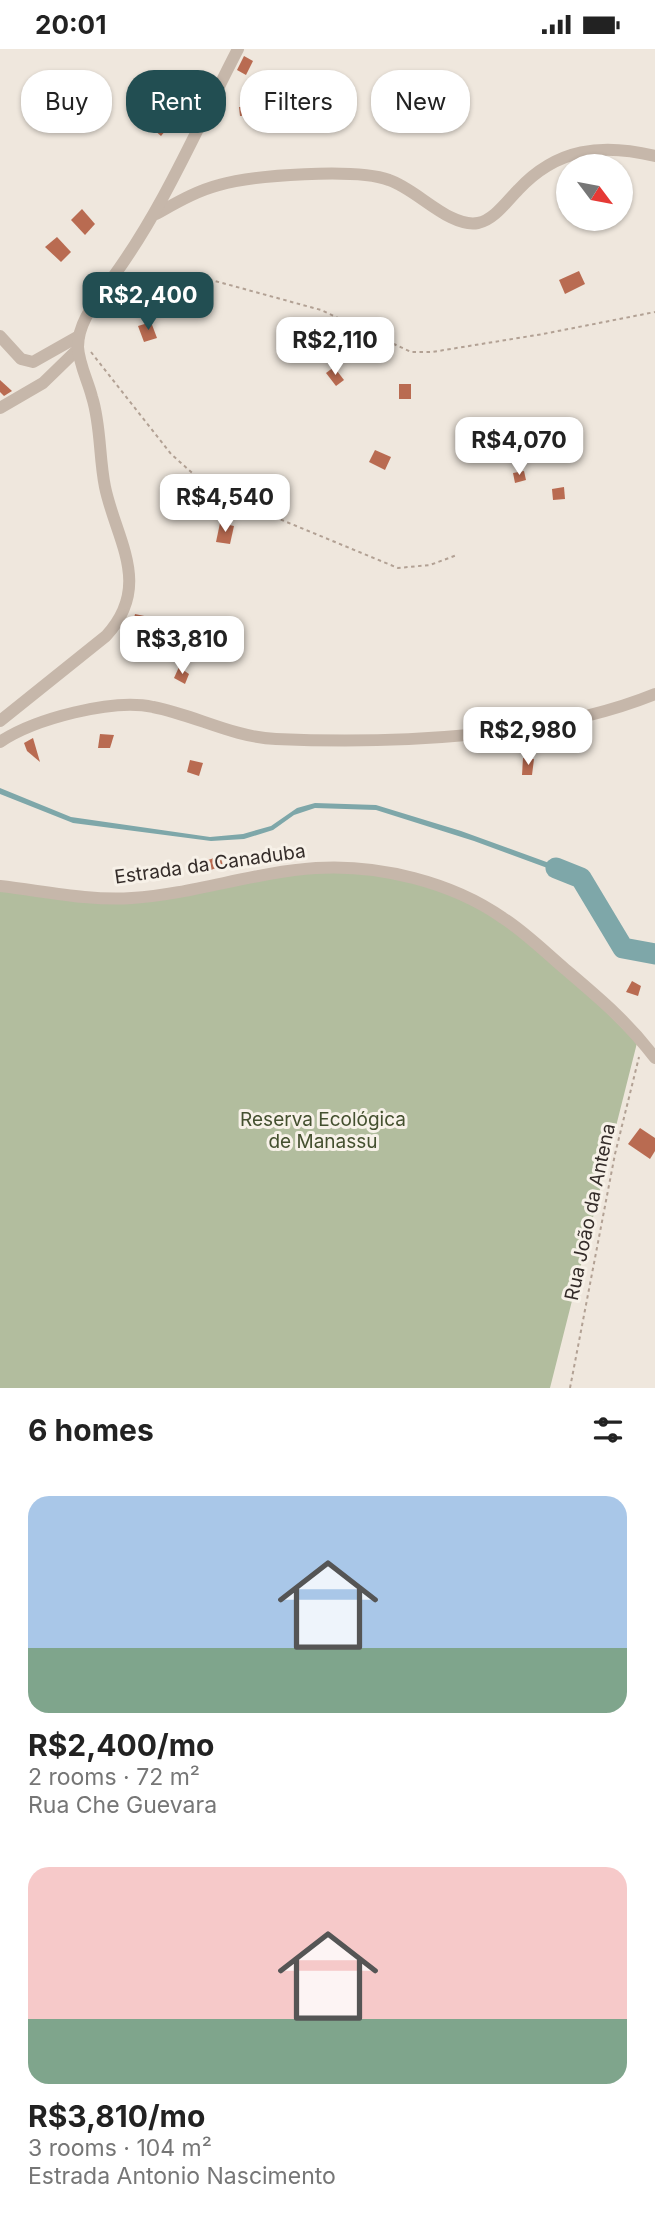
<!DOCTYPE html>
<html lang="en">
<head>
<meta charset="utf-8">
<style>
  :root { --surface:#fff; --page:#f6f6f6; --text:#222; --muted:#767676; --accent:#224e52 }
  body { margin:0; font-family:Inter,sans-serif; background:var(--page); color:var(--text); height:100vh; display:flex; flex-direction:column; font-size:26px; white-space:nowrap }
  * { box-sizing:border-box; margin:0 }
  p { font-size:23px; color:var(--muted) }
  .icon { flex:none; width:38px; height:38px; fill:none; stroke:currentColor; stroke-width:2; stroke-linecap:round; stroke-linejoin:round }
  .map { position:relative; height:1339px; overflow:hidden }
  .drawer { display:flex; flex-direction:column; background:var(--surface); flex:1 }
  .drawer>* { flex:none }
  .top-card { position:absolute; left:21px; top:21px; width:614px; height:63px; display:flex; gap:14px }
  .needle { width:46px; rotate:122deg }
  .fabs { position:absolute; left:556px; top:105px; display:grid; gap:14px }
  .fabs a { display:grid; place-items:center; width:77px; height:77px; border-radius:50%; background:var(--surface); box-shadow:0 2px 5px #0004; font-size:35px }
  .price { position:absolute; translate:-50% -60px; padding:0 16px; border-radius:14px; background:#fff; color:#222; font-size:23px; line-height:46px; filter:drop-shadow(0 2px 4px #0008) }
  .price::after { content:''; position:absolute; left:50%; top:42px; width:21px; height:16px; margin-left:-10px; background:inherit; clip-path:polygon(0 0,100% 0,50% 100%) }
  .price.current { background:var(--accent); color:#fff }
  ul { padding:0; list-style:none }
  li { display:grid; align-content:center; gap:14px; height:371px; padding:0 28px }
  li span { display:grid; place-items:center; height:217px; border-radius:21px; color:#555 }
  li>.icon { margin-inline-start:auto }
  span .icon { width:126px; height:126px; fill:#fffc; stroke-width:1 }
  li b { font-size:30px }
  h2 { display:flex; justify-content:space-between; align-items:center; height:84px; padding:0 28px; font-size:30px }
  .tag { padding:0 24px; border-radius:28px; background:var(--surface); box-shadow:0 2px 5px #0004; font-size:24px; line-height:63px }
  .tag.current { background:var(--accent); color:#fff }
  .status { display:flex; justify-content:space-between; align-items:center; height:49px; padding:0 35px; background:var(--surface); direction:ltr }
  .status svg { height:19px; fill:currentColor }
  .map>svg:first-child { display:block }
  .green { fill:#b2bd9e }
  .water { fill:#7ea7a9 }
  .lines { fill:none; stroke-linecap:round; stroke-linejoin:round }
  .river { stroke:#7ea7a9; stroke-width:21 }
  .building { fill:#b96b51 }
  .path { stroke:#b2a194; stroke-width:2; stroke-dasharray:3.5 3.5; stroke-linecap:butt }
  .street { stroke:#c6b7aa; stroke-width:12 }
  .labels { text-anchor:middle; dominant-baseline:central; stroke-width:6; stroke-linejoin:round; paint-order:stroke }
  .street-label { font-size:19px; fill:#342c29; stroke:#f7f1e8 }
  .park-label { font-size:19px; fill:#44502f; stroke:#f7f1e8 }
</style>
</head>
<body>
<div class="status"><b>20:01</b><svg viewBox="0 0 49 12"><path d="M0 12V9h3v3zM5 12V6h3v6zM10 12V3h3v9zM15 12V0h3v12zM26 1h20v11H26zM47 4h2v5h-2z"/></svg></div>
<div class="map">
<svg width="655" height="1339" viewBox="0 0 655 1339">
  <rect width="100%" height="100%" fill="#efe7dd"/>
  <path class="green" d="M321,821C355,824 390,826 423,835C510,858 575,933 637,994L550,1339H0V840L88,852Z"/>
  <path class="water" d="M0,739L71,768L210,788L243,785L271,777L297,759L315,754L376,756L461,782L585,827L580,831L474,792L376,761L315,759L294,766L273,781L244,790L211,792L73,774L0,745Z"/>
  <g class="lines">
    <path class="river" d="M556,819L581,829L623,899L655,905"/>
  </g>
  <g class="building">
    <path d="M244,7L253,12L246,26L237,21Z"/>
    <path d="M57,26L64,41L43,58L30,41Z"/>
    <path d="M264,51L275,54L276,64L240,67L239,58H251L250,53Z"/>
    <path d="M158,63L172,74L161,87L146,74Z"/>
    <path d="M82,160L95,175L85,186L71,171Z"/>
    <path d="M57,188L71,203L61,213L45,198Z"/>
    <path d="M579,222L585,235L565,245L559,231Z"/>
    <path d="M151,273L157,289L144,293L138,277Z"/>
    <path d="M334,318L344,331L336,337L326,324Z"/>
    <path d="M0,331L12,342L4,347L0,343Z"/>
    <rect x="399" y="335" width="12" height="15"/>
    <path d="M375,401L391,408L385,421L369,413Z"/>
    <path d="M524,422L526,431L515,434L513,424Z"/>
    <path d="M190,434L198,450L187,456L179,440Z"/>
    <path d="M564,438L565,450L553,451L552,440Z"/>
    <path d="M220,474L234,477L230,495L216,493Z"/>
    <path d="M135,565L149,568L143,594L150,600L144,608L128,596Z"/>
    <path d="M179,618L189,625L185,635L174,629Z"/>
    <path d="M100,685L114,686L110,699H98Z"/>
    <path d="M33,689L40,713L27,702L24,694Z"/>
    <path d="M523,709L534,710L532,726H522Z"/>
    <path d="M190,711L203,714L199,727L187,723Z"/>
    <path d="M220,807L223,816L211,821L208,811Z"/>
    <path d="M632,932L641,937L638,947L626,943Z"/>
    <path d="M640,1079L655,1089V1102L650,1110L628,1095Z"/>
  </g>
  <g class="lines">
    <g class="path">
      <path d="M115,249L155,231L204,229L321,261L411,303H432L543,285L655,263"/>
      <path d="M91,303L171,405L208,438L226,448L398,519L430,516L457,506"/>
      <path d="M570,1339L615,1105L639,1008"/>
    </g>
    <g class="street">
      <path d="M156,165C176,154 196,142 219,136C253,126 356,119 389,131C417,140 449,179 478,174C494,171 507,152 518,141C557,99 602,94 655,107"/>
      <path d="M0,287L21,310L33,313L79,287"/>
      <path d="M0,359L43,334L78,300"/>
      <path d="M0,672L106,587C153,536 116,491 105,438C99,409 101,376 92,348C88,332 79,315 78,298C78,271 99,249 113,228C164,158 198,77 238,0"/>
      <path d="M0,693C34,670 113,649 153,658C195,666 232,688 276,690C393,695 547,689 655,645"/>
      <path d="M0,837C44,842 88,852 132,849C194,845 254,823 316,819C378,815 452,833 503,869C525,883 545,903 565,920C599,949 628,973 655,1009"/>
    </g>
  </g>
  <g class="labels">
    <g class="street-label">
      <text transform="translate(210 815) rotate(-8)">Estrada da Canaduba</text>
      <text transform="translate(590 1163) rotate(-78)">Rua João da Antena</text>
    </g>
    <g class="park-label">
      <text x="323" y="1070">Reserva Ecológica<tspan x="323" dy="22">de Manassu</tspan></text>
    </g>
  </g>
</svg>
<div class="fabs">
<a><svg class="needle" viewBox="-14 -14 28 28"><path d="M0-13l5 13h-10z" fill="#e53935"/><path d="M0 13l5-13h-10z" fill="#767676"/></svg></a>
</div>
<b class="price current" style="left:148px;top:283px">R$2,400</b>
<b class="price" style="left:335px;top:328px">R$2,110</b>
<b class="price" style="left:519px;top:428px">R$4,070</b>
<b class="price" style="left:225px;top:485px">R$4,540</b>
<b class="price" style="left:182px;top:627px">R$3,810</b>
<b class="price" style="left:528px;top:718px">R$2,980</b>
<div class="top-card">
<a class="tag">Buy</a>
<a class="tag current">Rent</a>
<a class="tag">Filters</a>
<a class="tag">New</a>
</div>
</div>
<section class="drawer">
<h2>6 homes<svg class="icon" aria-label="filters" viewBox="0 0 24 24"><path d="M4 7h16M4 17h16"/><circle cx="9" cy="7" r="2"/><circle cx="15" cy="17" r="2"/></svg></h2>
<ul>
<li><span style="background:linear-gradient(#a9c7e8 70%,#7fa58c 0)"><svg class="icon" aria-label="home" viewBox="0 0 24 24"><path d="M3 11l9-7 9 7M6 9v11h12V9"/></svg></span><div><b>R$2,400/mo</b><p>2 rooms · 72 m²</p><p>Rua Che Guevara</p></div></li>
<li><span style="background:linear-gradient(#f6c9c9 70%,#7fa58c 0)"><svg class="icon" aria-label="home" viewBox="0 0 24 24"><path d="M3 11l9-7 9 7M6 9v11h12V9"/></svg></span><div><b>R$3,810/mo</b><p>3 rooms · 104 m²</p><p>Estrada Antonio Nascimento</p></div></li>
</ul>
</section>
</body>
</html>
